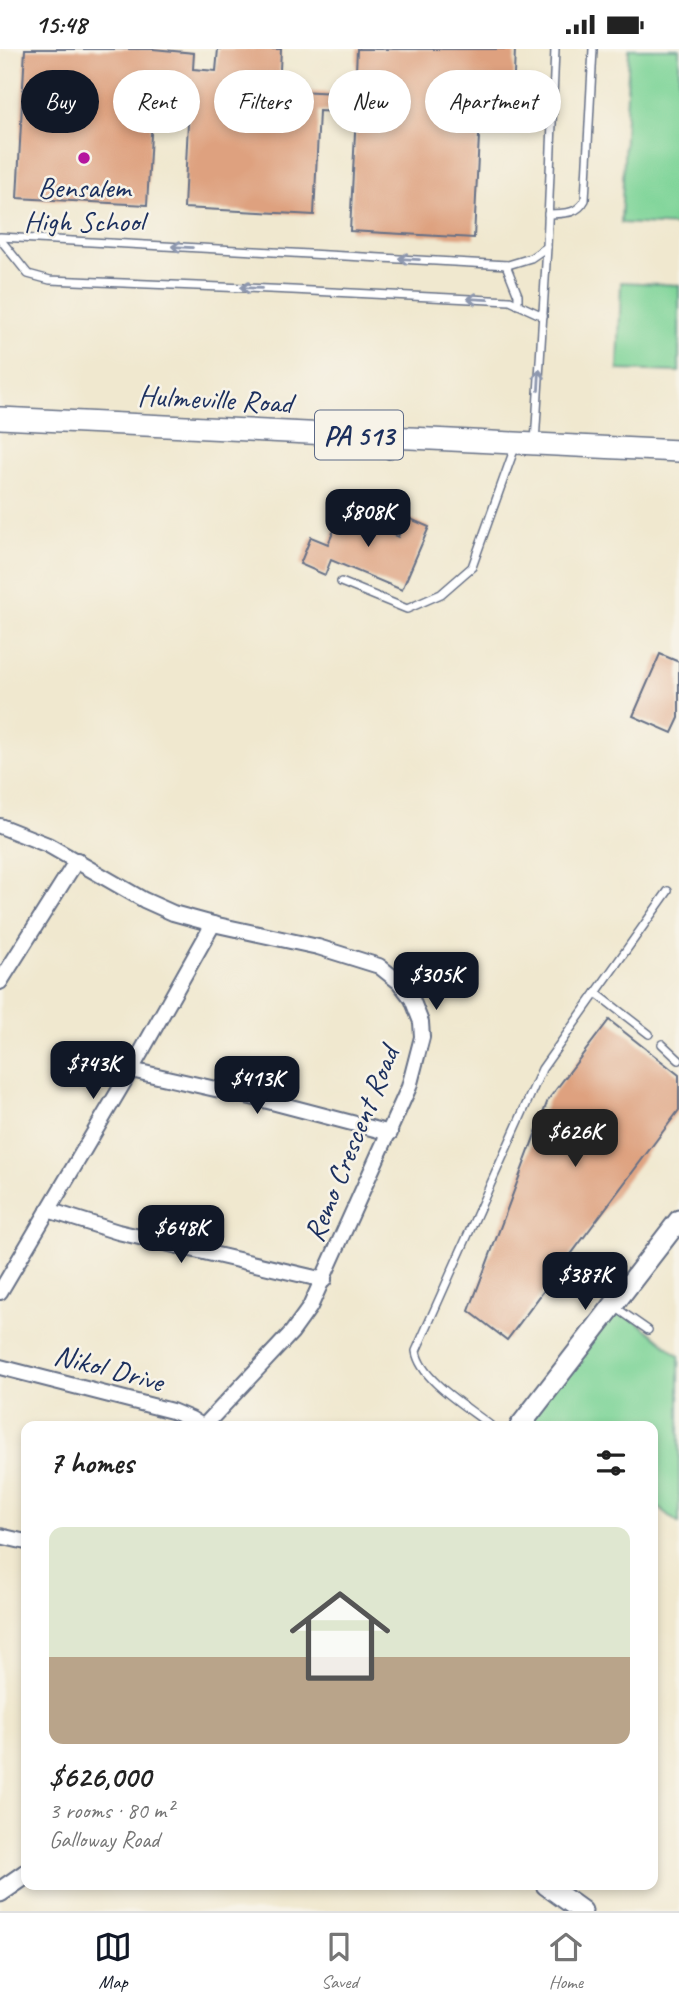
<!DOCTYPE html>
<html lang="en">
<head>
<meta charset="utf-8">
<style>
  :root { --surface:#fff; --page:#f2f2f2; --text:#222; --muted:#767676; --line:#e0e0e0; --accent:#111827 }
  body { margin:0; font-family:Caveat,sans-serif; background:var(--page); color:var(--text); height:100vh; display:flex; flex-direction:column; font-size:26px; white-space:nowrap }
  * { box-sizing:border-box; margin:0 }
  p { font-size:23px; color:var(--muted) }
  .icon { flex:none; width:38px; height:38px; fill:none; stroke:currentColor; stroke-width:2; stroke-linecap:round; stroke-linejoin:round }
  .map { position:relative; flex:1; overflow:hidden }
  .details { position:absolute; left:21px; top:1372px; width:637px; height:469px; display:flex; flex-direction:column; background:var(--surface); border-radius:14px; box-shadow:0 4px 10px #0003 }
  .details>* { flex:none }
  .hud { position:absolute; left:21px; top:21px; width:637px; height:63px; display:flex; gap:14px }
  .price { position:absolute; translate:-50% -60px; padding:0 16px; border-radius:14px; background:var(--accent); color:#fff; font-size:23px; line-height:46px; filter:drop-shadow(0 2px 4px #0008) }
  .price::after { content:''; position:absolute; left:50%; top:42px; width:21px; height:16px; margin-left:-10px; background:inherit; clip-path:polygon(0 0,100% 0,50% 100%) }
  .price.selected { background:#222; color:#fff }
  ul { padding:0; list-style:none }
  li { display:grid; align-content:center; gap:14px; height:371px; padding:0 28px }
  li span { display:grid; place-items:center; height:217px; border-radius:14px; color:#555 }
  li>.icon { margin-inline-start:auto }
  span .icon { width:126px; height:126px; fill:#fffc; stroke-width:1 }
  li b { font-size:30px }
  h2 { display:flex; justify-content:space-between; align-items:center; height:84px; padding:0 28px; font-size:30px }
  .pill { padding:0 24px; border-radius:32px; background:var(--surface); box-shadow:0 4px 10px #0003; font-size:24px; line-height:63px }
  .pill.selected { background:var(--accent); color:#fff }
  .status { display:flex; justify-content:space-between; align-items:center; height:49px; padding:0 35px; background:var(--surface); direction:ltr }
  .status svg { height:19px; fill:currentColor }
  .menu { display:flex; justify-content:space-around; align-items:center; height:98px; border-top:2px solid var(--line); background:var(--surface); font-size:19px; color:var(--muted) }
  .menu a { display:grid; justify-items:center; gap:4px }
  .menu .selected { color:var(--accent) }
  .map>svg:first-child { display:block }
  .green { fill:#7ed498; stroke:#4c827b; stroke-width:2 }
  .building { fill:#dea17f }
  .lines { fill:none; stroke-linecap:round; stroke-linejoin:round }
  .service-casing { stroke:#667086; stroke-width:10 }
  .minor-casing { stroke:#667086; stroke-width:18 }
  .secondary-casing { stroke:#667086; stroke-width:23 }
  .primary-casing { stroke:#667086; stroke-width:24 }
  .service { stroke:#fff; stroke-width:7 }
  .minor { stroke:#fff; stroke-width:14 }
  .secondary { stroke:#fff; stroke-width:19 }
  .primary { stroke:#fff; stroke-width:21 }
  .oneway { stroke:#8d97ae }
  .poi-dot { fill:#b5179e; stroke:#f7f3e8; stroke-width:2.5 }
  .labels { text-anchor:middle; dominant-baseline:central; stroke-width:5; stroke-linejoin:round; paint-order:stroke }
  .shield { fill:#f7f3e8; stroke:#5d6a87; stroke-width:2 }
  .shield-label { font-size:28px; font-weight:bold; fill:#1b2f5e }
  .poi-label { font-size:30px; fill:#1b2f5e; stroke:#f7f3e8 }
  .street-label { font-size:30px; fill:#1b2f5e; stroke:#f7f3e8 }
</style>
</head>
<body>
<div class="status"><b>15:48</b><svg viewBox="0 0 49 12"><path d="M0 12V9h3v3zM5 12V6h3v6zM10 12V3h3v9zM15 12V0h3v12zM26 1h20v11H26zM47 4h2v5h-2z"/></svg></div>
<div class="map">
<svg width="679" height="1862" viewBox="0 0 679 1862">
  <rect width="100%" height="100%" fill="#f7f3e8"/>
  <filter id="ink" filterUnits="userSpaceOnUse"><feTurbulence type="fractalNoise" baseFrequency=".0143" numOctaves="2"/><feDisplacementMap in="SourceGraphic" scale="14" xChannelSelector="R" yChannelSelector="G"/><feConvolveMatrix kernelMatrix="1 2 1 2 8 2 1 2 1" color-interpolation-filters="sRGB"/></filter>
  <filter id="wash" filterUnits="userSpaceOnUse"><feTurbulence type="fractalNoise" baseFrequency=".00686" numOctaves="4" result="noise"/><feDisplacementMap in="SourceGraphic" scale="28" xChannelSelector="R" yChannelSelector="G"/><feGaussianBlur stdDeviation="1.57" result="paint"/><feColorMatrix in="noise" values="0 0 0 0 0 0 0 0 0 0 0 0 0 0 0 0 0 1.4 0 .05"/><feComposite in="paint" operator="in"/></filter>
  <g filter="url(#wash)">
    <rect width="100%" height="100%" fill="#f0e8cf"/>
    <g class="green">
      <path d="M629,0H679V177L621,174Z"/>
      <path d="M621,233L679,236V323L618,321Z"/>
      <path d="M614,1257L648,1281L679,1307V1475L653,1454V1377H520Z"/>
    </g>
    <g id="blocks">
      <g class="building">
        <path d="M25,0H153L194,4L193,20L216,22L218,0H281L279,41L355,45L357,0H515L513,51L527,52L526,69L480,66L474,189L350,182L356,64L319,62L314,166L184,159L189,52L153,50L147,156L17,149Z"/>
        <path d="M345,457L367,466L364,473L398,488L406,468L429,478L402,541L331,511L325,526L300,515L311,488L328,495Z"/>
        <path d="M660,605L679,613V669L672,684L633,667Z"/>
        <path d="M609,971L679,1026V1061L507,1291L469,1262L548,1051Z"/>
      </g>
    </g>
  </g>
  <g filter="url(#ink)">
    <use href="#blocks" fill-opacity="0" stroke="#667086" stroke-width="2"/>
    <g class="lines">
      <g class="service-casing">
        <g id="service">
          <path d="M548,165C563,164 577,166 585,151L593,0"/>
          <path d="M0,188L508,216L531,209L547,198"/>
          <path d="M0,190L28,225L50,231L292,241L510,252L543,267"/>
          <path d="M506,216L518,246V256"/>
          <path d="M535,394L547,198L555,0"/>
          <path d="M389,406L393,392"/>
          <path d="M341,533L407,560L441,545L472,518L515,398"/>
          <path d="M596,944L649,985"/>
          <path d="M662,995L679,1011"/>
          <path d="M615,1258L648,1281"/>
          <path d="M491,1377C469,1359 420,1331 416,1302L542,1020L668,842"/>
        </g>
      </g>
      <g class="minor-casing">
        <g id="minor">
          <path d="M0,777L48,796L144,851L173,864L213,875L318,898L379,917L399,933L412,950L421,973L422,988L409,1038L310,1258L292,1283L204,1377"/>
          <path d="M0,933L77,811"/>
          <path d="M131,1021L264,1051L390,1084"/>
          <path d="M48,1161L118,1183L324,1231"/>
          <path d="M0,1243L131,1021L213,875"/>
          <path d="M0,1318L172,1362L191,1370L202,1377"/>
          <path d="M0,1487L26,1493"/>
        </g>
      </g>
      <g class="secondary-casing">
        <g id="secondary">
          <path d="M520,1377L679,1171"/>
          <path d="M546,1836L582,1862"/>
          <path d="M0,1843L26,1825"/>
        </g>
      </g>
      <g class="primary-casing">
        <path id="primary" d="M0,369L679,402"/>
      </g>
      <use href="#service" class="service"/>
      <use href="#minor" class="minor"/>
      <use href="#secondary" class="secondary"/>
      <use href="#primary" class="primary"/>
    </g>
    <defs><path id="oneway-shaft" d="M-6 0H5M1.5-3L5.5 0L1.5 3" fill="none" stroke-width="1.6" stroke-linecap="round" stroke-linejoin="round" transform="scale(1.75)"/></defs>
    <g class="oneway">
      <use href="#oneway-shaft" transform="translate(182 198) rotate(-177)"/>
      <use href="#oneway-shaft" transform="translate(409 210) rotate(-177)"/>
      <use href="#oneway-shaft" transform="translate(251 239) rotate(-178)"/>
      <use href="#oneway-shaft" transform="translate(478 250) rotate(-177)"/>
      <use href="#oneway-shaft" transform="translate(539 331) rotate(-87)"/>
    </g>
  </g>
  <circle class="poi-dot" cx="84" cy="109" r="7"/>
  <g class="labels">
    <rect class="shield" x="315" y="361.5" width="88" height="49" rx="5"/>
    <g class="shield-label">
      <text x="359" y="386">PA 513</text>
    </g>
    <g class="poi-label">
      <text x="84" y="138">Bensalem<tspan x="84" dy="34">High School</tspan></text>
    </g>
    <g class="street-label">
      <text transform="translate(215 350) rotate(3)">Hulmeville Road</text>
      <text transform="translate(351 1095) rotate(-68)">Remo Crescent Road</text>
      <text transform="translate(109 1319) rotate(15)">Nikol Drive</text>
    </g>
  </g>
</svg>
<b class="price" style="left:368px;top:500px">$808K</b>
<b class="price" style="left:436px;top:963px">$305K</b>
<b class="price" style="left:93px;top:1052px">$743K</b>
<b class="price" style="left:257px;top:1067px">$413K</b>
<b class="price selected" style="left:575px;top:1120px">$626K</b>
<b class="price" style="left:181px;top:1216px">$648K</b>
<b class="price" style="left:585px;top:1263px">$387K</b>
<div class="hud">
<a class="pill selected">Buy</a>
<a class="pill">Rent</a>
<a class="pill">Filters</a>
<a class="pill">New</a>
<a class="pill">Apartment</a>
</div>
<section class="details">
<h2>7 homes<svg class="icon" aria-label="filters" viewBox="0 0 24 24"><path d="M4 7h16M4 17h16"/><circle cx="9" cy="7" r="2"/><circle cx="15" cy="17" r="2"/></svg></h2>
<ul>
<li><span style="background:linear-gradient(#dfe7d0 60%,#b9a48a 0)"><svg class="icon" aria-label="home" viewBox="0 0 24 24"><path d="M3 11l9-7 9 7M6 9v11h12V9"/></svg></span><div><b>$626,000</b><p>3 rooms · 80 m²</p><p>Galloway Road</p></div></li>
</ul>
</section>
</div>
<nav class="menu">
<a class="selected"><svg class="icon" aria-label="map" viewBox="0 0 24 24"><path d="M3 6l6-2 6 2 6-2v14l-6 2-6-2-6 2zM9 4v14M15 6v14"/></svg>Map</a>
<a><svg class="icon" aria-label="saved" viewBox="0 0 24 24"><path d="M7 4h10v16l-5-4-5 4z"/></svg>Saved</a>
<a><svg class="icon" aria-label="home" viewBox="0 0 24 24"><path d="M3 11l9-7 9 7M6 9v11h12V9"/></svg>Home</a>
</nav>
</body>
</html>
